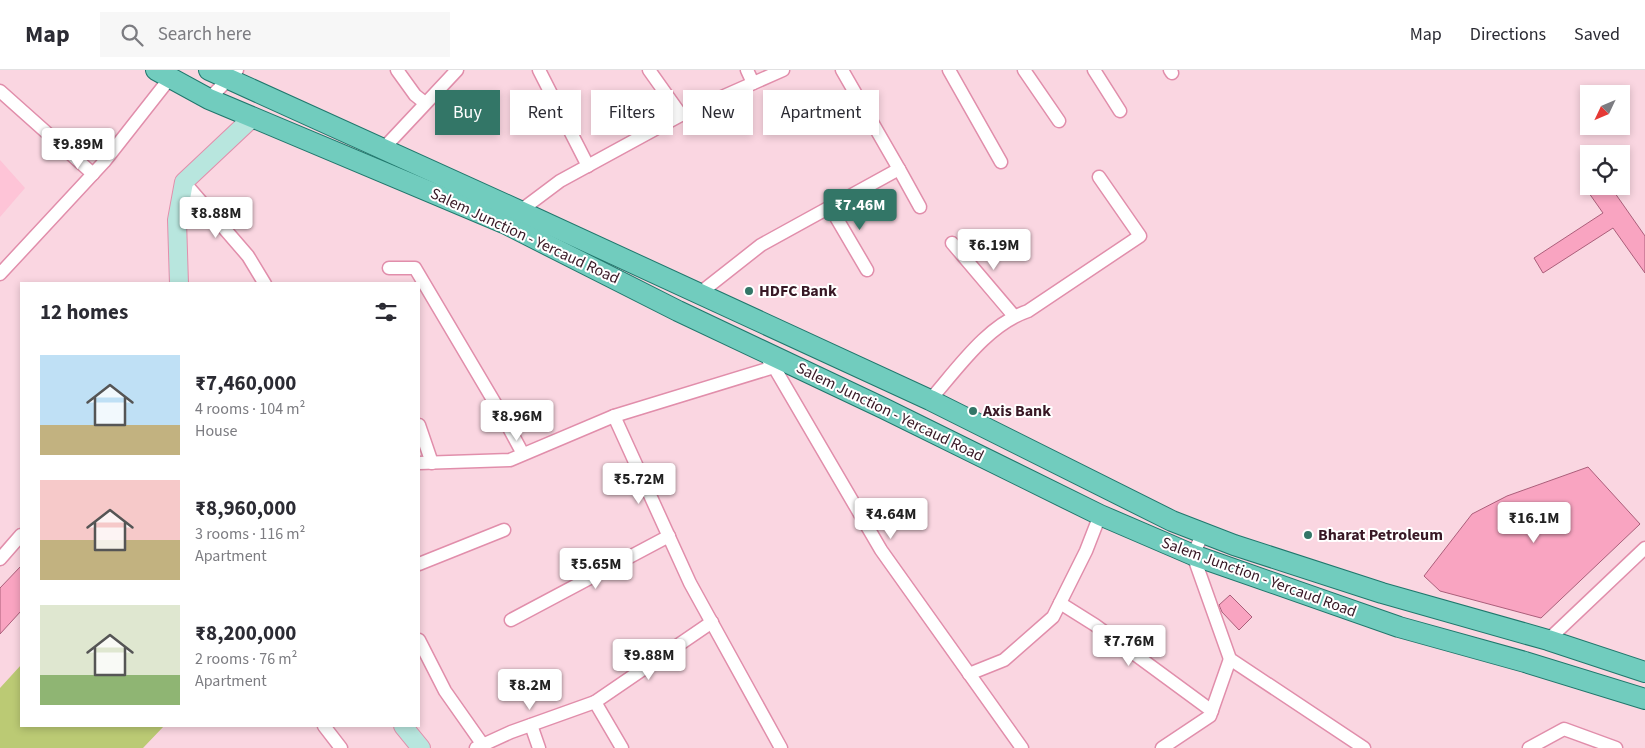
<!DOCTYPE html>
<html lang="en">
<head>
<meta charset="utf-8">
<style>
  :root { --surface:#fff; --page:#f7f7f7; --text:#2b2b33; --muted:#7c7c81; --line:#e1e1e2; --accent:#337667 }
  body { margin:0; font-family:"Source Sans 3",sans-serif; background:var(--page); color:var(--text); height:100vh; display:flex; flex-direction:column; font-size:19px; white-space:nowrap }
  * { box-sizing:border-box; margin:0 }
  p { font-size:16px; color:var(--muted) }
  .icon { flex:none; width:28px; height:28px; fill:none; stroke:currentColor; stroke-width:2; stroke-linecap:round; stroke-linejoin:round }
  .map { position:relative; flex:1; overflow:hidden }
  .drawer { position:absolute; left:20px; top:212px; width:400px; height:445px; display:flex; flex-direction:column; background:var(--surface); border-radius:0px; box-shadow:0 2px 8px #0003 }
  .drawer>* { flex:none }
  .guide { position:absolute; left:435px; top:20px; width:475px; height:45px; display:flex; gap:10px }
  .needle { width:32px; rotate:226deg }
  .tools { position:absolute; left:1580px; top:15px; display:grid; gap:10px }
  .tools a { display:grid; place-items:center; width:50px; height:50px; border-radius:0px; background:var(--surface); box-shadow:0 2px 8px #0003; font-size:25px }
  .price { position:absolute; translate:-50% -42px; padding:0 11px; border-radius:5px; background:#fff; color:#222; font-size:16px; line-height:32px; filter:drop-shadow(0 1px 2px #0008) }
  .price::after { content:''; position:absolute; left:50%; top:30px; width:15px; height:11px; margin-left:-8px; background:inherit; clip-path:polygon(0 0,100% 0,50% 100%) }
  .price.current { background:var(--accent); color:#fff }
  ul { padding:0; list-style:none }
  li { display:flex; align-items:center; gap:15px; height:125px; padding:0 20px }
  li span { display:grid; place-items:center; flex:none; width:140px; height:100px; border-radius:0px; color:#555 }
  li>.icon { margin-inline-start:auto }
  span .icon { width:60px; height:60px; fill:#fffc; stroke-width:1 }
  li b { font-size:21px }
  h2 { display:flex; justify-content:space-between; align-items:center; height:60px; padding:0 20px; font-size:21px }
  .tag { padding:0 18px; border-radius:0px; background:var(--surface); box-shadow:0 2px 8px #0003; font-size:18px; line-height:45px }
  .tag.current { background:var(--accent); color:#fff }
  header { display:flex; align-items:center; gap:30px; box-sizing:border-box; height:70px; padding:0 25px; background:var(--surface); border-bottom:1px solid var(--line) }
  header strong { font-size:24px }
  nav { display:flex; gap:28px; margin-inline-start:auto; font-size:18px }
  .search { width:350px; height:45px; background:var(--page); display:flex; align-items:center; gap:12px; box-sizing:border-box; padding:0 18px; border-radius:0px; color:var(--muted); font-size:19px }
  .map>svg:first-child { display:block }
  .built { fill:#fec4d7 }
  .green { fill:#bbca74 }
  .building { fill:#f9a4c1; stroke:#ab5e7a }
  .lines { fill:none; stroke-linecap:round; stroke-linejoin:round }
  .street-casing { stroke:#e18eab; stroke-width:15 }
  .secondary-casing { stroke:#e18eab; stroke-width:20 }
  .primary-casing { stroke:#20776c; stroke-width:22 }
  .street { stroke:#fff; stroke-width:12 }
  .secondary { stroke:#b8e6de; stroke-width:18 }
  .primary { stroke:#71ccbe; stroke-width:20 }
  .poi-dot { fill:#337667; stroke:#fff; stroke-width:2 }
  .labels { text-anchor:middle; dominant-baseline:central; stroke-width:4; stroke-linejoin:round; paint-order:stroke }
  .street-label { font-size:16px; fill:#381825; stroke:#fff }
  .poi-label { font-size:16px; font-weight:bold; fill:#381825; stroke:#fff; text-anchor:start }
</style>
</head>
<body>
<header>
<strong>Map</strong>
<div class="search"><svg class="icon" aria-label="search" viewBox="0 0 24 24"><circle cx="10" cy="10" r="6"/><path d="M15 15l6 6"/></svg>Search here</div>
<nav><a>Map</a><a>Directions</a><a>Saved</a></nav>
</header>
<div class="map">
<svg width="1645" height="678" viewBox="0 0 1645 678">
  <rect width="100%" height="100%" fill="#fad6e1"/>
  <path class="built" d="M0,90L25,118L0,147Z"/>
  <path class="green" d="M21,595V656H164L143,678H0V618Z"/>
  <g class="building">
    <path d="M1584,116H1610L1645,166V203L1613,158L1543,203L1534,188L1603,143Z"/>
    <path d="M1588,397L1640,454L1541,548L1440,521L1424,506L1472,444L1507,426Z"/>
    <path d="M21,496V541L0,564V518Z"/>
    <path d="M1230,525L1252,547L1239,560L1222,542L1219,535Z"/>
  </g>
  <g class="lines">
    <g class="street-casing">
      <g id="street">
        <path d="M397,0L415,25L425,33"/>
        <path d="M539,0L588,96"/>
        <path d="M649,0L681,45"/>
        <path d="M747,0L753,13"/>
        <path d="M949,0L1001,92"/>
        <path d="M1024,0L1059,51"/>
        <path d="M1094,0L1120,41"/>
        <path d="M1170,0L1172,3"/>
        <path d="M0,21L93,104"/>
        <path d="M209,29L237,0"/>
        <path d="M383,79L457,0"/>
        <path d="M899,99L920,137"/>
        <path d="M184,112L248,186L265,214"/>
        <path d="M830,137L867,200"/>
        <path d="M520,141L560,111L681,45L783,0"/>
        <path d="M952,173L1014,246"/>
        <path d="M389,198H415L502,345L523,384"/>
        <path d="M0,204L104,92L170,8"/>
        <path d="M700,223L761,175L899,99L842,0"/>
        <path d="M769,292L774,297L881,480L1022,678"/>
        <path d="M774,297L614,346L690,513L781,678"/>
        <path d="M930,330C958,298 987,255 1028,241L1140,166L1099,107"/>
        <path d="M419,355L432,393"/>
        <path d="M419,393L510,390L614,346"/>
        <path d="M1203,463L1193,485L1230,589L1364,678"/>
        <path d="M0,489L21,465"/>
        <path d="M419,494L504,460"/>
        <path d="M1060,533L1095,555L1212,641"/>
        <path d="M511,550L669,466"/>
        <path d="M419,570L445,621L483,675"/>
        <path d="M1548,570L1645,478"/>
        <path d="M969,604L1004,590L1053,547L1086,481L1100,445"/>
        <path d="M531,655L539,678"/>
        <path d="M324,656L341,678"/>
        <path d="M476,678L511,662L595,632"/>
        <path d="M622,678L595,632L712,552"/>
        <path d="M1162,678L1210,646L1230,589"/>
        <path d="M1529,678L1564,659L1616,678"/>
      </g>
    </g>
    <g class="secondary-casing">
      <g id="secondary">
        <path d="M179,214L177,150L184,112L253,47"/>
        <path d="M403,656L421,678"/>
      </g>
    </g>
    <g class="primary-casing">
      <g id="primary">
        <path d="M156,0L209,29L504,153L678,241L883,338L1100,445L1193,485L1399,557L1525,592L1645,629"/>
        <path d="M209,0L520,141L930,330L1172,451L1234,475L1382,523L1548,570L1645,602"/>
      </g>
    </g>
    <use href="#street" class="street"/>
    <use href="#secondary" class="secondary"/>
    <use href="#primary" class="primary"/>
  </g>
  <g class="poi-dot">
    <circle cx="749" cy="221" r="5"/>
    <circle cx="973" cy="341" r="5"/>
    <circle cx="1308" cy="465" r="5"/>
  </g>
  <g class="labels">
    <g class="street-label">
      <text transform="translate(525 166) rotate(25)">Salem Junction - Yercaud Road</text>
      <text transform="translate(890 342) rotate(26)">Salem Junction - Yercaud Road</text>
      <text transform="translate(1259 507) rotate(20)">Salem Junction - Yercaud Road</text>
    </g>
    <g class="poi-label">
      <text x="759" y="221">HDFC Bank</text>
      <text x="983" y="341">Axis Bank</text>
      <text x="1318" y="465">Bharat Petroleum</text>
    </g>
  </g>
</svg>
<div class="tools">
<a><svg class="needle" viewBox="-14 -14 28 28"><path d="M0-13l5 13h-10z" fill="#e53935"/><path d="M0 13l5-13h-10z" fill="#7c7c81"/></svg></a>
<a><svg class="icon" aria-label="locate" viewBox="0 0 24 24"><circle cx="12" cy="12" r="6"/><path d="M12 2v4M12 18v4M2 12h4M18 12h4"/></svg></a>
</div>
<b class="price" style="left:78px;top:100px">₹9.89M</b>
<b class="price current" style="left:860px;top:161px">₹7.46M</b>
<b class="price" style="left:216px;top:169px">₹8.88M</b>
<b class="price" style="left:994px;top:201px">₹6.19M</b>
<b class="price" style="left:517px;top:372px">₹8.96M</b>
<b class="price" style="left:639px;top:435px">₹5.72M</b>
<b class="price" style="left:891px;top:470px">₹4.64M</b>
<b class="price" style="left:1534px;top:474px">₹16.1M</b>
<b class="price" style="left:596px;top:520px">₹5.65M</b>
<b class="price" style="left:1129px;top:597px">₹7.76M</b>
<b class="price" style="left:649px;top:611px">₹9.88M</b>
<b class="price" style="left:530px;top:641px">₹8.2M</b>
<div class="guide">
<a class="tag current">Buy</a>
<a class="tag">Rent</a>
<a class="tag">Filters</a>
<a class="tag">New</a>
<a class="tag">Apartment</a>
</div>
<section class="drawer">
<h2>12 homes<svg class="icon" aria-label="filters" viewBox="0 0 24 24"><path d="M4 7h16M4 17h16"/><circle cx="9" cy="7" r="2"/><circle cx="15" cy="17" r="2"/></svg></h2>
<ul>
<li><span style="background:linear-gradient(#bfe0f5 70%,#c2b280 0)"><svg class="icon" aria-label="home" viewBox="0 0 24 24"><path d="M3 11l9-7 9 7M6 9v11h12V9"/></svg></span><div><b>₹7,460,000</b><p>4 rooms · 104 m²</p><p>House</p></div></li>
<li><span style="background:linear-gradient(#f6c9c9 60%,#c2b280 0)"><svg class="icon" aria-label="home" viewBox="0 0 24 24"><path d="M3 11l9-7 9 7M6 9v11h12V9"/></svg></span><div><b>₹8,960,000</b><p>3 rooms · 116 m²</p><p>Apartment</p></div></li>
<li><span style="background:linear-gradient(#dfe7d0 70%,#8fb573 0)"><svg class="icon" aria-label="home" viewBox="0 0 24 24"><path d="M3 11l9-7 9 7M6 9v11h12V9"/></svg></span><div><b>₹8,200,000</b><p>2 rooms · 76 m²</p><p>Apartment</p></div></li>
</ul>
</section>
</div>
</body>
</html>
